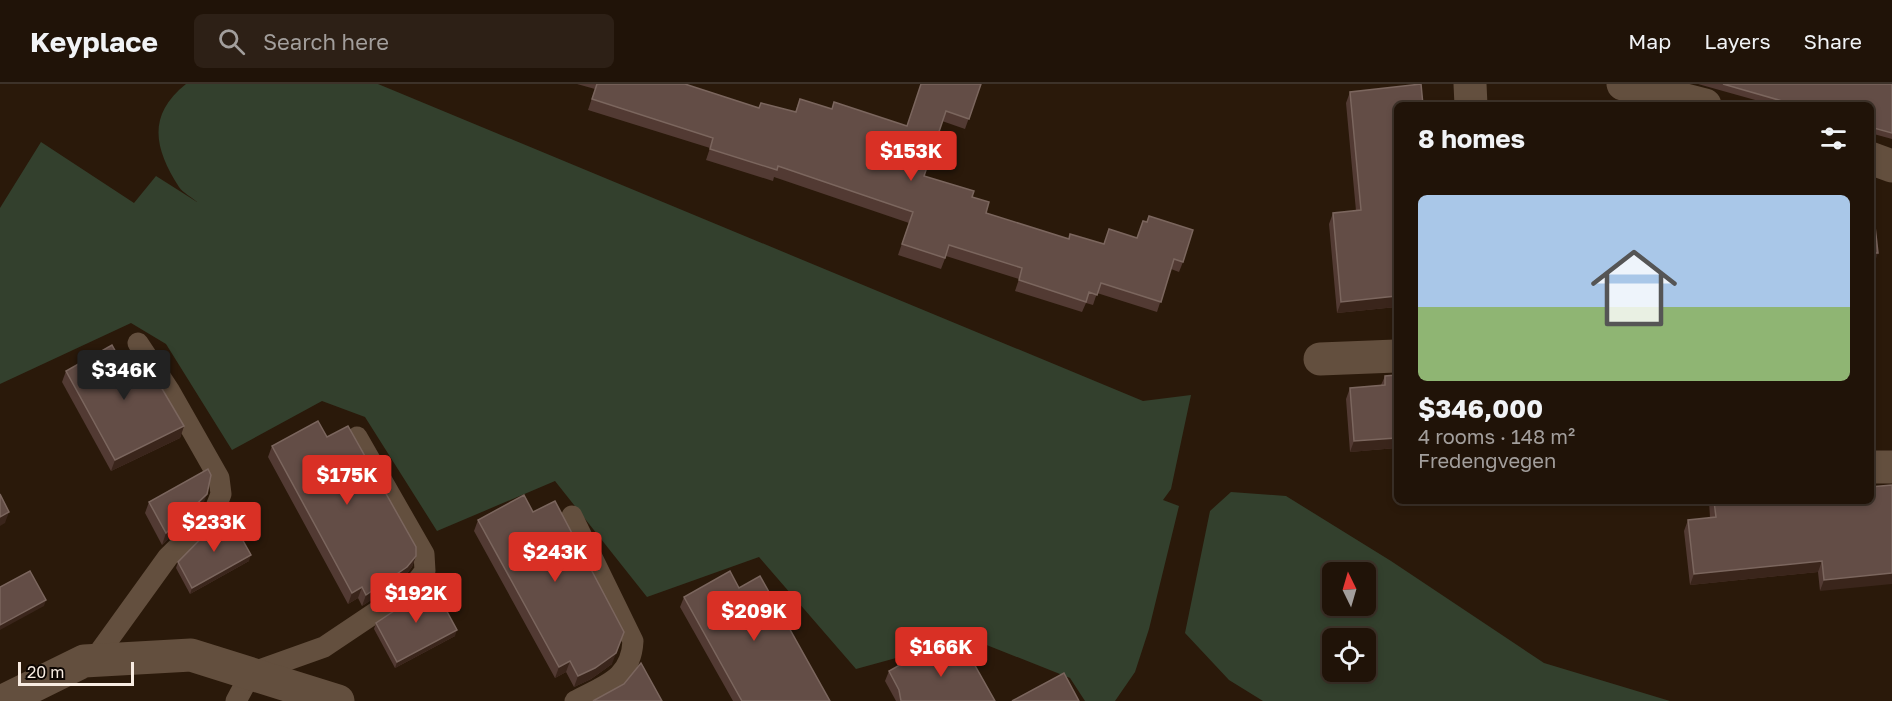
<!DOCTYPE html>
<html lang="en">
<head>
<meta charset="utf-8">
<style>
  :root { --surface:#201308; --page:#2d2016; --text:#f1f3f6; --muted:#a29e9c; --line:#3d3229; --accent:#d93025 }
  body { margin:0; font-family:"Golos Text",sans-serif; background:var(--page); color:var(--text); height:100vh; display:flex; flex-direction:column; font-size:22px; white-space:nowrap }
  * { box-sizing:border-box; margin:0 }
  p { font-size:20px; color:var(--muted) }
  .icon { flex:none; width:33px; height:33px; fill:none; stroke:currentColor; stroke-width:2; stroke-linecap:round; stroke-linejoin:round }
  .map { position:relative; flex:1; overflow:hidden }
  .sheet { position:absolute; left:1394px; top:18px; width:480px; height:402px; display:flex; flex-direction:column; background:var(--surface); border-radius:9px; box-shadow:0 3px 9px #0003,0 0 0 2px var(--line) }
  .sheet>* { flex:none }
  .needle { width:39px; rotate:355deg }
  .controls { position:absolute; left:1322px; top:478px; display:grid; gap:12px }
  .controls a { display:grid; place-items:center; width:54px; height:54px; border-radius:9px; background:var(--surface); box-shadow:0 3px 9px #0003,0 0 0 2px var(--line); font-size:30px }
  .scale { position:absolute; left:18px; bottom:15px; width:116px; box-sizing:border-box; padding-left:6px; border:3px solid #f8ece2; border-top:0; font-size:16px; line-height:21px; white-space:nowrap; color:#f8ece2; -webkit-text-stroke:4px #0d0602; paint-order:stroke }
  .price { position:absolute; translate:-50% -51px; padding:0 14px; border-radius:6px; background:var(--accent); color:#fff; font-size:20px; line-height:39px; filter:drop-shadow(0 2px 3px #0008) }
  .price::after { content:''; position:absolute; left:50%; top:36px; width:18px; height:14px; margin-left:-9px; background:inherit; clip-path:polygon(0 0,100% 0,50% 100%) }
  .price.selected { background:#222; color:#fff }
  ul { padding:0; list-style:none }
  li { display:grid; align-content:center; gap:12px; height:318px; padding:0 24px }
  li span { display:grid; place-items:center; height:186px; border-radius:9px; color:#555 }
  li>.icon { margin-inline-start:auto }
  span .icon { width:108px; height:108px; fill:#fffc; stroke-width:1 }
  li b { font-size:26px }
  h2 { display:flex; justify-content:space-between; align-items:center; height:72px; padding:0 24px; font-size:26px }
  header { display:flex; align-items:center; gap:36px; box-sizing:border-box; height:84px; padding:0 30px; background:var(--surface); border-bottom:2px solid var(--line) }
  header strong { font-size:28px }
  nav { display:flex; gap:33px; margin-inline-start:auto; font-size:21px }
  .search { width:420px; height:54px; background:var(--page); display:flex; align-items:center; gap:15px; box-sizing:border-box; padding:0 21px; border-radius:9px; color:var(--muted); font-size:22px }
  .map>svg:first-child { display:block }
  .green { fill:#33402d; fill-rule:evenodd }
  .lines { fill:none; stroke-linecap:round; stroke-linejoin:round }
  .service { stroke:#634f3e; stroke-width:21 }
  .minor { stroke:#634f3e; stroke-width:33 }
  .wall { fill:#523a33 }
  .shaded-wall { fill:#3a251b }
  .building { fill:#634d46; stroke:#7b665e; stroke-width:1.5 }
</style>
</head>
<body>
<header>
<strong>Keyplace</strong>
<div class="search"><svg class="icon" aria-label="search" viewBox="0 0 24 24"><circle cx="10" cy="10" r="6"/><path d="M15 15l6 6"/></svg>Search here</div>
<nav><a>Map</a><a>Layers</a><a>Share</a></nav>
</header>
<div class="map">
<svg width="1892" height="617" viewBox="0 0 1892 617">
  <rect width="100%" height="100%" fill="#2a190a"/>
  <g class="green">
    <path d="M186,0H378L1143,317L1191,311L1171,405L1163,416L1179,422L1149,545L1135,588L1115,617H1085L1070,594L969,554L856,585L759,473L647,513L555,397L437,447L365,333L322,317L232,366L166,260L131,239L0,300V124L41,58L134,119L156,92L197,118C192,113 183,109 179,103C154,64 147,31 186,0Z"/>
    <path d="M1231,408L1286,412L1391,477L1544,579L1670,617H1263L1229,596L1185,549L1210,427ZM1332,489H1365V522H1332ZM1332,555H1365V588H1332Z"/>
  </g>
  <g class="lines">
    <g class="service">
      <path d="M572,432L633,557C631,595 605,601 575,617"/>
      <path d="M93,577L168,473L214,428L221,410L219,394L169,306L138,259"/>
      <path d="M236,617L251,589L324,563L412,504L425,487L424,470L357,353"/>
    </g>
    <g class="minor">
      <path d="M1470,0L1471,21"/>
      <path d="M1623,0L1705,21"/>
      <path d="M1870,74L1892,82"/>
      <path d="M1320,275L1396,272"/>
      <path d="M1870,383H1892"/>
      <path d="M3,617L84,577L191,571L338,617"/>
    </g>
  </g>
  <g class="wall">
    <path d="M577,0H685L759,24L795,28L800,15L832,25L907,42L981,0L965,45L942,37L924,92L972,113L986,129L1069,155L1104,160L1109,145L1183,178L1179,188L1171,185L1157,228L1097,209L1093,221L1086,219L1082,228L1015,207L1019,195L946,172L941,185L898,171L909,139L774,93L773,97L706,76L710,64L588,26L595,5Z"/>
    <path d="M1698,0H1892V55L1870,49V21H1773Z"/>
    <path d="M1350,8L1396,21V223L1337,229L1329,140L1333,129L1356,127L1346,19Z"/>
    <path d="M122,279L184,342L180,354L111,387L62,298L66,287Z"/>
    <path d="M1396,291V364L1350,368L1346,315L1350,304L1381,301L1385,292Z"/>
    <path d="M327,353L416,472L412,483L403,495L362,522L358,514L348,520L268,373L272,362Z"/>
    <path d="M1709,417H1870L1820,507L1818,488L1690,501L1684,447L1688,436L1710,434Z"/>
    <path d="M149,418L203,421L162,461L145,429Z"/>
    <path d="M478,436L612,580L591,595L574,603L566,588L555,594L474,447Z"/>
    <path d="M249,477L190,510L176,484L178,478Z"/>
    <path d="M739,504L830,617H733L680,523L684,513Z"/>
    <path d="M376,539L455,552L395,584L374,545Z"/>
    <path d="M942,575L995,617H896L885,597L889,587Z"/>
  </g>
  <g class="shaded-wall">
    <path d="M1870,169H1878L1874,180H1870Z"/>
    <path d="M1396,212V223L1337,229L1341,218Z"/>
    <path d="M184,342L180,354L111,387L115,376Z"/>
    <path d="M1396,354V364L1350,368L1354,357Z"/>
    <path d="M207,410L203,421L162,461L166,449Z"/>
    <path d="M9,428L5,439L0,442V433Z"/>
    <path d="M251,471L249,477L190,510L192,504Z"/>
    <path d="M416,472L412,483L403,495L362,522L366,511Z"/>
    <path d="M1822,477L1818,488L1690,501L1694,490Z"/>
    <path d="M1892,489V500L1820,507L1824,496Z"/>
    <path d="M362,503L358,514L348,520L352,509Z"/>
    <path d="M46,516L44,522L0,546V541Z"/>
    <path d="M457,546L455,552L395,584L397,578Z"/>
    <path d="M624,548L612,580L591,595L574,603L578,592Z"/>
    <path d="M570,577L566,588L555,594L559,583Z"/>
  </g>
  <g class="building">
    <path d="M597,0H685L759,24L761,19L796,28L800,15L832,25L834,18L907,42L921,0H981L969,35L946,27L924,92L974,107L972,113L989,118L986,129L1069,155L1070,150L1104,160L1109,145L1137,154L1143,137L1147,138L1149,132L1193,146L1183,178L1174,175L1161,218L1101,199L1097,211L1089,208L1086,218L1019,196L1022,184L949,161L945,174L902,160L913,128L778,82L777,86L710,65L713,54L592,15Z"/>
    <path d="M1421,0L1423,21H1396V212L1341,218L1333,129L1361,126L1350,8Z"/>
    <path d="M1723,0H1892V49L1870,43V21H1796Z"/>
    <path d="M1870,115H1872L1878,169H1870Z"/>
    <path d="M112,261L122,279L141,269L184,342L115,376L66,287Z"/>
    <path d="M1396,291V354L1354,357L1350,304L1385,301V292Z"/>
    <path d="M318,337L327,353L348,342L416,463V472L407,483L366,511L362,503L352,509L272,362Z"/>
    <path d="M208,385L211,391L207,410L166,449L149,418Z"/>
    <path d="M1892,401V489L1824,496L1822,477L1694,490L1688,436L1716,433L1714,417H1870V403Z"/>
    <path d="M0,410L9,428L0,433Z"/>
    <path d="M524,411L533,428L555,417L624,548L616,569L595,584L578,592L570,577L559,583L478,436Z"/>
    <path d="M227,428L251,471L192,504L178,478Z"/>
    <path d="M30,487L46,516L0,541V503Z"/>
    <path d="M730,487L739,504L760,492L830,617H742L684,513Z"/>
    <path d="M431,498L457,546L397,578L376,539L421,509Z"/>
    <path d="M935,561L942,575L964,562L995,617H901L899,606L889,587Z"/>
    <path d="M641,579L662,617H593L624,600Z"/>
    <path d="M1064,589L1079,617H1012Z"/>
  </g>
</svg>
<div class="controls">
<a><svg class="needle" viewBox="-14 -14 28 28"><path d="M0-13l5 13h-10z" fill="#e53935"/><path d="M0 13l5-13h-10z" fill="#a29e9c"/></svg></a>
<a><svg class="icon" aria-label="locate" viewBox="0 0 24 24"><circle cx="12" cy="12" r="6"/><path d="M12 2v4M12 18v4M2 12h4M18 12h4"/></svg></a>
</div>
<div class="scale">20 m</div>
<b class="price" style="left:911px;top:98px">$153K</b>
<b class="price selected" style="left:124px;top:317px">$346K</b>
<b class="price" style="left:347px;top:422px">$175K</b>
<b class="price" style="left:214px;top:469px">$233K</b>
<b class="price" style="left:555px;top:499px">$243K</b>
<b class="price" style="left:416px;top:540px">$192K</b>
<b class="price" style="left:754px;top:558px">$209K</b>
<b class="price" style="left:941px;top:594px">$166K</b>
<section class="sheet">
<h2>8 homes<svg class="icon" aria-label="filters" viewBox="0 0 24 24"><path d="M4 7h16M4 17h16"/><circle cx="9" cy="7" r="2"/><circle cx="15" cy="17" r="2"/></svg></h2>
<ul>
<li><span style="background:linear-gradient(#a9c7e8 60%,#8fb573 0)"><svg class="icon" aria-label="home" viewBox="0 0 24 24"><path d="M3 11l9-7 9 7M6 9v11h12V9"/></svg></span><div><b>$346,000</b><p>4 rooms · 148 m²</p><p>Fredengvegen</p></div></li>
</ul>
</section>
</div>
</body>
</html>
